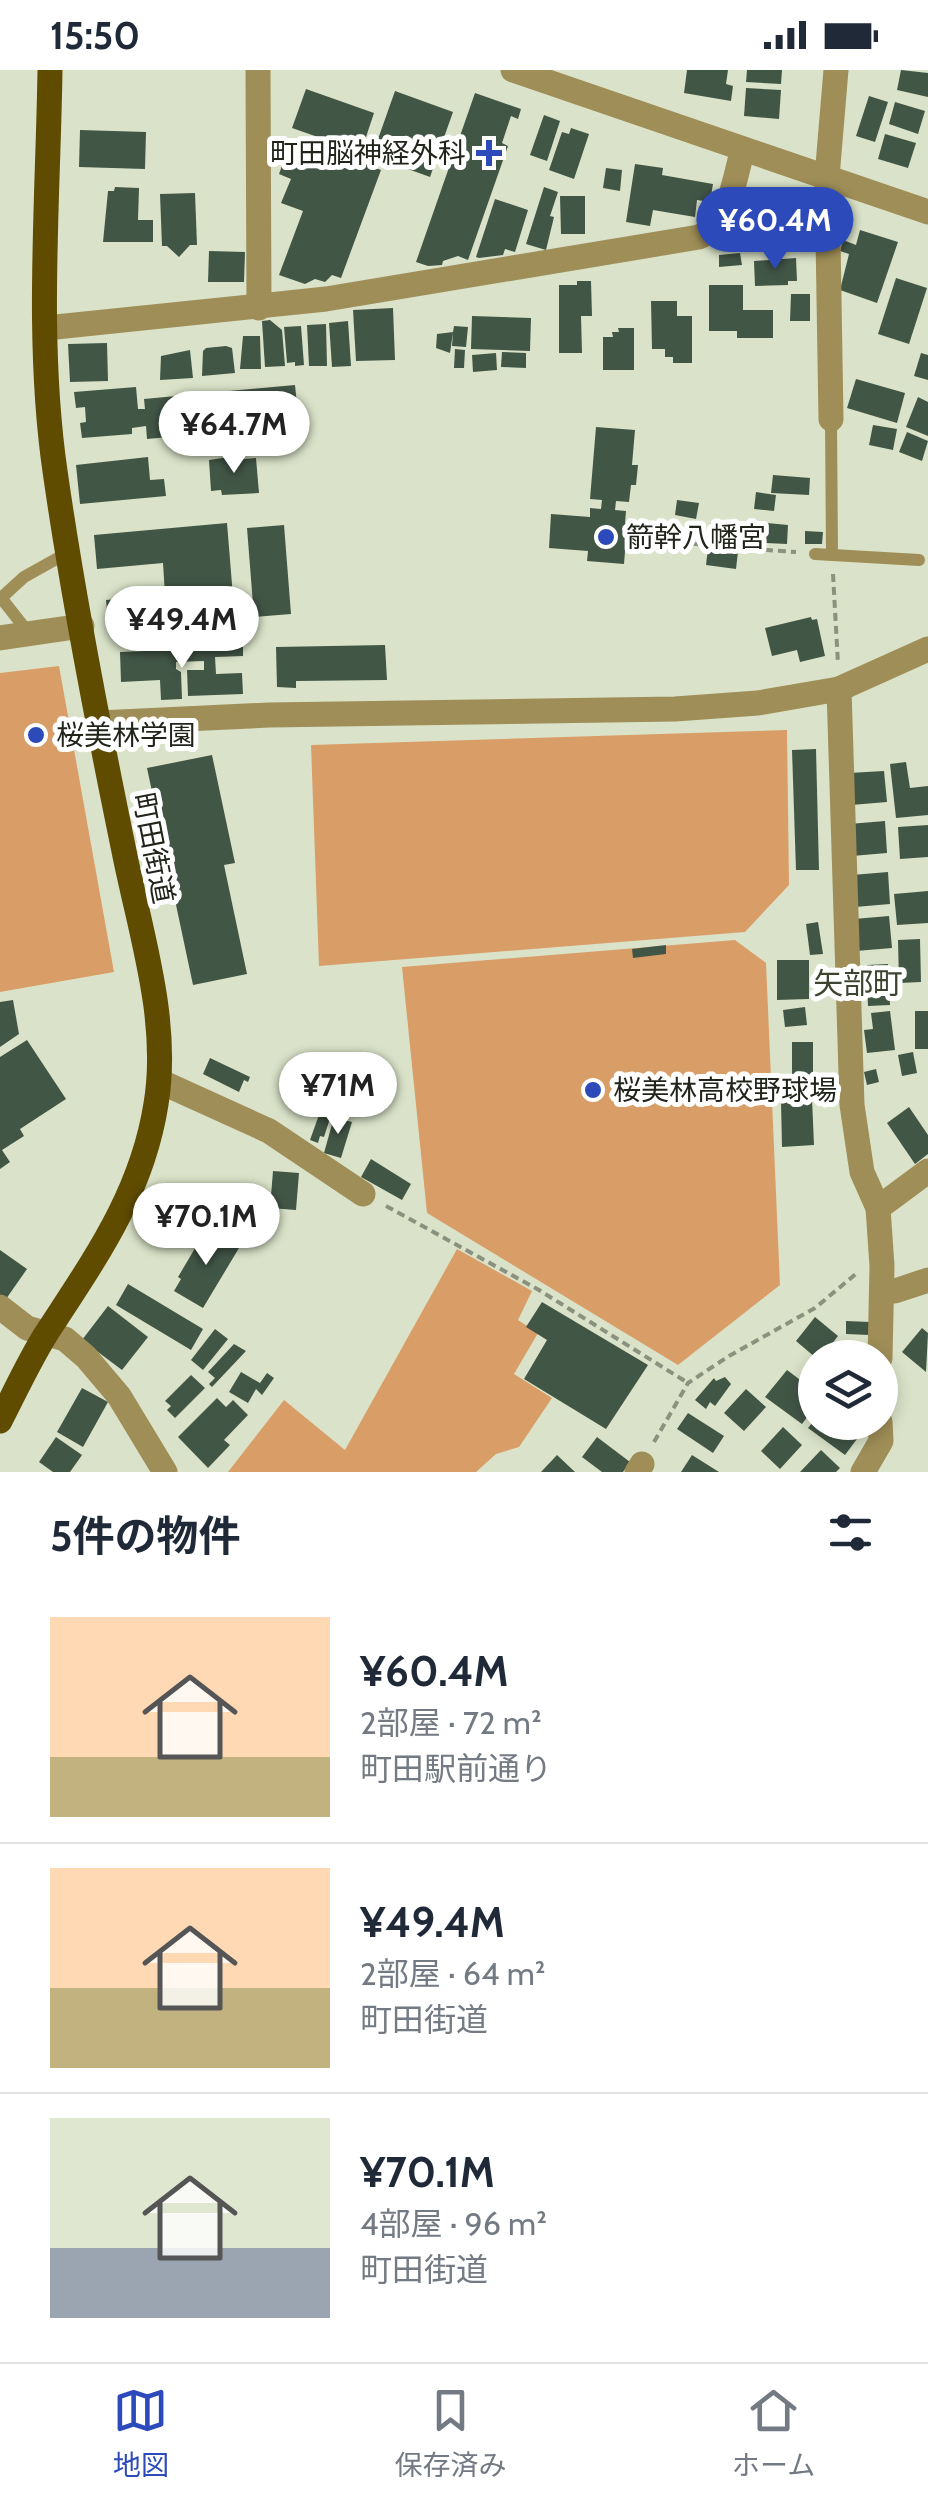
<!DOCTYPE html>
<html lang="ja">
<head>
<meta charset="utf-8">
<style>
  :root { --surface:#fff; --page:#f6f6f7; --text:#1f2937; --muted:#747a83; --line:#e0e1e3; --accent:#2d4abb }
  body { margin:0; font-family:Cabin,"Noto Sans JP",sans-serif; background:var(--page); color:var(--text); height:100vh; display:flex; flex-direction:column; font-size:38px; white-space:nowrap }
  * { box-sizing:border-box; margin:0 }
  p { font-size:32px; color:var(--muted) }
  .icon { flex:none; width:55px; height:55px; fill:none; stroke:currentColor; stroke-width:2; stroke-linecap:round; stroke-linejoin:round }
  .map { position:relative; height:1402px; overflow:hidden }
  .sheet { display:flex; flex-direction:column; background:var(--surface); flex:1 }
  .sheet>* { flex:none }
  .fabs { position:absolute; left:798px; top:1270px; display:grid; gap:20px }
  .fabs a { display:grid; place-items:center; width:100px; height:100px; border-radius:50%; background:var(--surface); box-shadow:0 5px 15px #0003; font-size:50px }
  .price { position:absolute; translate:-50% -85px; padding:0 22px; border-radius:35px; background:#fff; color:#222; font-size:32px; line-height:65px; filter:drop-shadow(0 2px 5px #0008) }
  .price::after { content:''; position:absolute; left:50%; top:60px; width:30px; height:22px; margin-left:-15px; background:inherit; clip-path:polygon(0 0,100% 0,50% 100%) }
  .price.on { background:var(--accent); color:#fff }
  ul { padding:0; list-style:none }
  li { display:flex; align-items:center; gap:30px; height:250px; padding:0 50px }
  li+li { border-top:2px solid var(--line) }
  li span { display:grid; place-items:center; flex:none; width:280px; height:200px; border-radius:0px; color:#555 }
  li>.icon { margin-inline-start:auto }
  span .icon { width:120px; height:120px; fill:#fffc; stroke-width:1 }
  li b { font-size:42px }
  h2 { display:flex; justify-content:space-between; align-items:center; height:120px; padding:0 50px; font-size:42px }
  .status { display:flex; justify-content:space-between; align-items:center; height:70px; padding:0 50px; background:var(--surface); direction:ltr }
  .status svg { height:28px; fill:currentColor }
  .menu { display:flex; justify-content:space-around; align-items:center; height:140px; border-top:2px solid var(--line); background:var(--surface); font-size:28px; color:var(--muted) }
  .menu a { display:grid; justify-items:center; gap:5px }
  .menu .on { color:var(--accent) }
  .map>svg:first-child { display:block }
  .green { fill:#d99e67 }
  .building { fill:#425646 }
  .lines { fill:none; stroke-linecap:round; stroke-linejoin:round }
  .path { stroke:#8b917f; stroke-width:4; stroke-dasharray:8 5; stroke-linecap:butt }
  .service { stroke:#9f8e57; stroke-width:12 }
  .minor { stroke:#9f8e57; stroke-width:25 }
  .tertiary { stroke:#9f8e57; stroke-width:25 }
  .primary { stroke:#5f4c00; stroke-width:25 }
  .path-bridge { stroke:#8b917f; stroke-width:4; stroke-dasharray:8 5; stroke-linecap:butt }
  .poi-dot { fill:#2d4abb; stroke:#fff; stroke-width:4 }
  .labels { text-anchor:middle; dominant-baseline:central; stroke-width:10; stroke-linejoin:round; paint-order:stroke }
  .poi-label { font-size:28px; fill:#21241b; stroke:#fff; text-anchor:start }
  .street-label { font-size:28px; fill:#21241b; stroke:#fff }
  .neighbourhood-label { font-size:30px; fill:#3d442f; stroke:#fff }
</style>
</head>
<body>
<div class="status"><b>15:50</b><svg viewBox="0 0 49 12"><path d="M0 12V9h3v3zM5 12V6h3v6zM10 12V3h3v9zM15 12V0h3v12zM26 1h20v11H26zM47 4h2v5h-2z"/></svg></div>
<div class="map">
<svg width="928" height="1402" viewBox="0 0 928 1402">
  <rect width="100%" height="100%" fill="#dae3c9"/>
  <g class="green">
    <path d="M59,596L114,902L0,922V603Z"/>
    <path d="M787,660L789,815L745,862L319,896L311,675Z"/>
    <path d="M735,870L766,893L780,1215L678,1295L427,1143L402,897Z"/>
    <path d="M457,1179L532,1221L518,1250L538,1263L514,1304L552,1328L519,1377L496,1384L476,1402H228L284,1330L345,1380Z"/>
  </g>
  <g class="building">
    <path d="M687,0H728L726,14L733,16L731,31L684,23Z"/>
    <path d="M747,0H782L781,14L746,12Z"/>
    <path d="M901,0L928,3V27L897,20Z"/>
    <path d="M746,18L781,20L779,49L744,46Z"/>
    <path d="M306,19L374,43L361,82L292,58Z"/>
    <path d="M395,21L453,42L430,107L372,86Z"/>
    <path d="M475,23L521,39L518,49L511,46L502,73L508,76L468,190L458,186L443,191L442,195L428,196L416,192Z"/>
    <path d="M869,26L888,32L875,72L856,66Z"/>
    <path d="M895,32L925,41L918,64L889,54Z"/>
    <path d="M544,45L560,51L547,91L530,85Z"/>
    <path d="M571,58L589,64L574,109L549,100L562,62L569,64Z"/>
    <path d="M80,60L146,62L145,99L79,97Z"/>
    <path d="M885,64L916,73L908,98L878,89Z"/>
    <path d="M282,74L350,100L354,90L381,100L341,208L332,205L325,212L315,209L305,214L279,205L303,141L281,133L291,109L279,104L286,85L278,82Z"/>
    <path d="M635,94L663,98L662,105L713,114L710,132L697,130L695,147L653,140L650,156L626,152Z"/>
    <path d="M606,98L622,100L620,121L603,118Z"/>
    <path d="M115,117L139,118L138,150H153V172H103L108,121H114Z"/>
    <path d="M544,117L558,122L550,146L554,147L546,180L526,174Z"/>
    <path d="M195,123L197,175H190L179,187L167,176H162L160,124Z"/>
    <path d="M560,126H585V164H561Z"/>
    <path d="M495,129L528,140L515,182L505,179L503,185L479,188L476,187Z"/>
    <path d="M759,150L786,153L784,176L748,172L749,163L757,164Z"/>
    <path d="M860,160L898,172L877,233L840,220L849,184L840,181L843,170L856,175Z"/>
    <path d="M209,181L245,182L244,212H208Z"/>
    <path d="M740,183L742,195L719,197V185Z"/>
    <path d="M796,188L797,211H788V215L755,216L754,191Z"/>
    <path d="M896,208L927,218L909,274L878,264Z"/>
    <path d="M577,211H591L592,246H581L582,283H559V215H577Z"/>
    <path d="M709,215H743V240H773V268H737V261H709Z"/>
    <path d="M791,224H810V251H790Z"/>
    <path d="M651,231H677V246H692V293H673V287H665V279H652Z"/>
    <path d="M393,238L395,290L356,291L353,240Z"/>
    <path d="M472,246L531,248L530,281L471,279Z"/>
    <path d="M270,250L282,260L285,296L265,297L262,251Z"/>
    <path d="M348,251L351,296L332,297L329,253Z"/>
    <path d="M326,254L327,296H309L307,255Z"/>
    <path d="M301,256L304,295L295,296V292L287,293L284,257Z"/>
    <path d="M454,256L468,257L466,277L452,276L453,262L450,283L436,278L437,264L453,262Z"/>
    <path d="M618,258H634V300H603V267H613L612,262H619Z"/>
    <path d="M243,266H260L261,299H240Z"/>
    <path d="M107,273L108,311L70,312L68,274Z"/>
    <path d="M226,276L232,278L235,303L202,306L203,281L206,278Z"/>
    <path d="M455,279L465,280L464,298H454Z"/>
    <path d="M190,280L193,308L160,310L161,286Z"/>
    <path d="M502,282L526,283V298L501,297Z"/>
    <path d="M496,283L497,300L473,302L472,285Z"/>
    <path d="M921,283L928,285V310L914,306Z"/>
    <path d="M856,309L905,323L897,353L847,338Z"/>
    <path d="M295,315L299,355L147,369L146,356L132,358V364L82,368L80,353L86,352L85,337L76,338L74,322L136,317L138,339H145L144,329Z"/>
    <path d="M918,327L928,332V366L906,357Z"/>
    <path d="M873,355L897,359L893,380L869,375Z"/>
    <path d="M596,357L635,360L632,395H638L636,415H631L629,432L616,431L615,440L626,441L625,453H633L631,482L625,481L624,494L587,491L588,481L549,478L551,444L590,447V438L601,439L602,430L590,429Z"/>
    <path d="M907,362L928,371L922,391L899,382Z"/>
    <path d="M243,385L244,389L256,388L259,423L222,425L221,420L211,421L209,390Z"/>
    <path d="M148,387L150,410L164,409L166,426L80,434L76,395Z"/>
    <path d="M773,405L810,408L809,425L771,423Z"/>
    <path d="M756,422L776,425L774,441L754,439Z"/>
    <path d="M677,430L699,433L696,449L675,445Z"/>
    <path d="M711,452L741,456L736,499L706,495Z"/>
    <path d="M227,453L235,551L109,561L106,530L165,525L163,493L97,499L94,465Z"/>
    <path d="M767,453L788,455L787,474L766,473Z"/>
    <path d="M284,455L291,544L254,547L247,458Z"/>
    <path d="M805,461L823,462L822,474H805Z"/>
    <path d="M811,547L812,550L817,549L825,586L800,592L797,580L772,586L765,558Z"/>
    <path d="M385,575L387,610L296,611V618L277,617L276,577Z"/>
    <path d="M243,577V586L215,587L216,604L242,603L243,624L188,626L187,600H204V591L176,592V599L181,602L182,629L161,630L160,610L121,612L120,582Z"/>
    <path d="M816,679L819,800H796L792,680Z"/>
    <path d="M212,685L235,793L224,795L247,904L193,915L147,698Z"/>
    <path d="M906,692L910,718L928,716V745L896,748L890,694Z"/>
    <path d="M884,701L887,732L851,735L849,703Z"/>
    <path d="M885,751L887,783L852,786L849,754Z"/>
    <path d="M928,755V787L900,789L898,757Z"/>
    <path d="M888,802L890,834L855,837L852,805Z"/>
    <path d="M928,821V853L897,855L894,824Z"/>
    <path d="M889,846L892,878L856,881L854,849Z"/>
    <path d="M818,852L823,884L810,885L806,854Z"/>
    <path d="M920,869L921,912L899,913L898,870Z"/>
    <path d="M666,875V884L633,888L632,879Z"/>
    <path d="M777,890H809V929L777,930Z"/>
    <path d="M888,894L890,935L868,936L867,914L863,915L862,903H867V895Z"/>
    <path d="M13,930L19,964L0,977V932Z"/>
    <path d="M805,937L807,955L785,957L783,940Z"/>
    <path d="M890,941L895,980L867,983L864,960L873,959L871,943Z"/>
    <rect x="915" y="941" width="13" height="38"/>
    <path d="M27,970L66,1029L20,1059L24,1066L2,1080L10,1092L0,1099V987Z"/>
    <rect x="792" y="972" width="21" height="42"/>
    <path d="M913,982L917,1003L902,1006L898,985Z"/>
    <path d="M210,988L250,1007L248,1012L244,1010L239,1022L203,1004Z"/>
    <path d="M876,999L879,1012L867,1015L864,1002Z"/>
    <path d="M812,1029L814,1075L782,1077L781,1031Z"/>
    <path d="M909,1037L928,1065V1084L915,1094L887,1053Z"/>
    <path d="M320,1042L331,1045L324,1067L320,1066L318,1073L310,1070Z"/>
    <path d="M334,1047L352,1052L341,1088L324,1083Z"/>
    <path d="M371,1089L411,1114L402,1130L361,1107Z"/>
    <path d="M273,1101L299,1103L296,1140L270,1138Z"/>
    <path d="M207,1158L239,1178L203,1238L174,1221L181,1209L178,1207Z"/>
    <path d="M0,1180L27,1199L6,1229L0,1225Z"/>
    <path d="M128,1214L203,1259L191,1280L116,1235Z"/>
    <path d="M542,1232L648,1295L606,1359L524,1309L547,1270L526,1257Z"/>
    <path d="M108,1236L148,1267L122,1300L82,1270Z"/>
    <path d="M815,1247L838,1266L821,1288H816L796,1271Z"/>
    <path d="M846,1251L870,1252L869,1265L846,1264Z"/>
    <path d="M922,1258L928,1263L926,1302L902,1282Z"/>
    <path d="M215,1259L228,1269L203,1300L191,1290Z"/>
    <path d="M234,1274L246,1281L212,1317L209,1314L215,1308L208,1302Z"/>
    <path d="M787,1300L815,1321V1337L802,1354L765,1327Z"/>
    <path d="M241,1302L260,1313L267,1303L274,1308L262,1325L256,1319L248,1333L229,1322Z"/>
    <path d="M191,1305L205,1318L175,1348L167,1340L171,1336L165,1331Z"/>
    <path d="M725,1307L731,1314L715,1336L710,1332L706,1339L695,1330L714,1308L716,1311Z"/>
    <path d="M82,1318L108,1332L83,1377L57,1362Z"/>
    <path d="M746,1319L766,1337L744,1361L724,1343Z"/>
    <path d="M217,1328L226,1337L233,1330L248,1345L224,1370L230,1375L208,1398L178,1367Z"/>
    <path d="M688,1343L724,1366L713,1383L677,1359Z"/>
    <path d="M813,1352H859L866,1357L845,1385L808,1358Z"/>
    <path d="M783,1357L802,1375L780,1399L761,1381Z"/>
    <path d="M56,1367L82,1385L70,1402H53L39,1392Z"/>
    <path d="M597,1367L630,1392L623,1402H602L582,1387Z"/>
    <path d="M821,1380L840,1398L836,1402H800Z"/>
    <path d="M557,1385L575,1402H541Z"/>
    <path d="M692,1385L719,1402H681Z"/>
  </g>
  <g class="lines">
    <g class="path">
      <path d="M641,470L708,475"/>
      <path d="M739,478L796,482"/>
      <path d="M833,504L838,594"/>
      <path d="M386,1136L539,1220L688,1313"/>
      <path d="M654,1372L688,1313L729,1286L815,1238L857,1203"/>
    </g>
    <g class="service">
      <path d="M831,349L832,485"/>
      <path d="M815,484L919,490"/>
      <path d="M0,529L24,507L67,483"/>
      <path d="M2,529L28,562"/>
    </g>
    <g class="minor">
      <path d="M258,0L259,238"/>
      <path d="M827,107L831,349"/>
      <path d="M46,258L326,229L699,167C730,154 734,109 743,79"/>
      <path d="M0,568L82,556"/>
      <path d="M99,653L269,645L675,639L758,633L839,619"/>
      <path d="M159,1011L269,1061L363,1124"/>
      <path d="M878,1138L928,1101"/>
      <path d="M882,1218L895,1221L928,1210"/>
      <path d="M0,1237L27,1258L65,1269L86,1287L119,1326L165,1402"/>
      <path d="M880,1288L882,1196L878,1138L862,1102L852,1035L839,619L928,579"/>
      <path d="M637,1402L642,1394"/>
      <path d="M863,1402L881,1371L880,1352"/>
    </g>
    <g class="tertiary">
      <path d="M513,0L928,142"/>
      <path d="M827,107L836,0"/>
    </g>
    <path class="primary" d="M0,1351C15,1322 29,1291 46,1264C94,1190 142,1124 156,1034C170,950 140,862 124,781C98,655 73,528 55,401C36,269 48,132 50,0"/>
    <path class="path-bridge" d="M83,676L124,670"/>
  </g>
  <g class="poi-dot">
    <path d="M484 68h10v10h10v10h-10v10h-10v-10h-10v-10h10z"/>
    <circle cx="606" cy="467" r="10"/>
    <circle cx="36" cy="665" r="10"/>
    <circle cx="593" cy="1020" r="10"/>
  </g>
  <g class="labels">
    <g class="poi-label">
      <text x="466" y="83" text-anchor="end">町田脳神経外科</text>
      <text x="626" y="467">箭幹八幡宮</text>
      <text x="56" y="665">桜美林学園</text>
      <text x="613" y="1020">桜美林高校野球場</text>
    </g>
    <g class="street-label">
      <text transform="translate(154 778) rotate(79)">町田街道</text>
    </g>
    <g class="neighbourhood-label">
      <text x="858" y="913">矢部町</text>
    </g>
  </g>
</svg>
<div class="fabs">
<a><svg class="icon" aria-label="layers" viewBox="0 0 24 24"><path d="M12 4l9 5-9 5-9-5zM3 14l9 5 9-5"/></svg></a>
</div>
<b class="price on" style="left:775px;top:202px">¥60.4M</b>
<b class="price" style="left:234px;top:406px">¥64.7M</b>
<b class="price" style="left:182px;top:601px">¥49.4M</b>
<b class="price" style="left:338px;top:1067px">¥71M</b>
<b class="price" style="left:206px;top:1198px">¥70.1M</b>
</div>
<section class="sheet">
<h2>5件の物件<svg class="icon" aria-label="filters" viewBox="0 0 24 24"><path d="M4 7h16M4 17h16"/><circle cx="9" cy="7" r="2"/><circle cx="15" cy="17" r="2"/></svg></h2>
<ul>
<li><span style="background:linear-gradient(#ffd9b3 70%,#c2b280 0)"><svg class="icon" aria-label="home" viewBox="0 0 24 24"><path d="M3 11l9-7 9 7M6 9v11h12V9"/></svg></span><div><b>¥60.4M</b><p>2部屋 · 72 m²</p><p>町田駅前通り</p></div></li>
<li><span style="background:linear-gradient(#ffd9b3 60%,#c2b280 0)"><svg class="icon" aria-label="home" viewBox="0 0 24 24"><path d="M3 11l9-7 9 7M6 9v11h12V9"/></svg></span><div><b>¥49.4M</b><p>2部屋 · 64 m²</p><p>町田街道</p></div></li>
<li><span style="background:linear-gradient(#dfe7d0 65%,#9aa5b1 0)"><svg class="icon" aria-label="home" viewBox="0 0 24 24"><path d="M3 11l9-7 9 7M6 9v11h12V9"/></svg></span><div><b>¥70.1M</b><p>4部屋 · 96 m²</p><p>町田街道</p></div></li>
</ul>
</section>
<nav class="menu">
<a class="on"><svg class="icon" aria-label="map" viewBox="0 0 24 24"><path d="M3 6l6-2 6 2 6-2v14l-6 2-6-2-6 2zM9 4v14M15 6v14"/></svg>地図</a>
<a><svg class="icon" aria-label="saved" viewBox="0 0 24 24"><path d="M7 4h10v16l-5-4-5 4z"/></svg>保存済み</a>
<a><svg class="icon" aria-label="home" viewBox="0 0 24 24"><path d="M3 11l9-7 9 7M6 9v11h12V9"/></svg>ホーム</a>
</nav>
</body>
</html>
